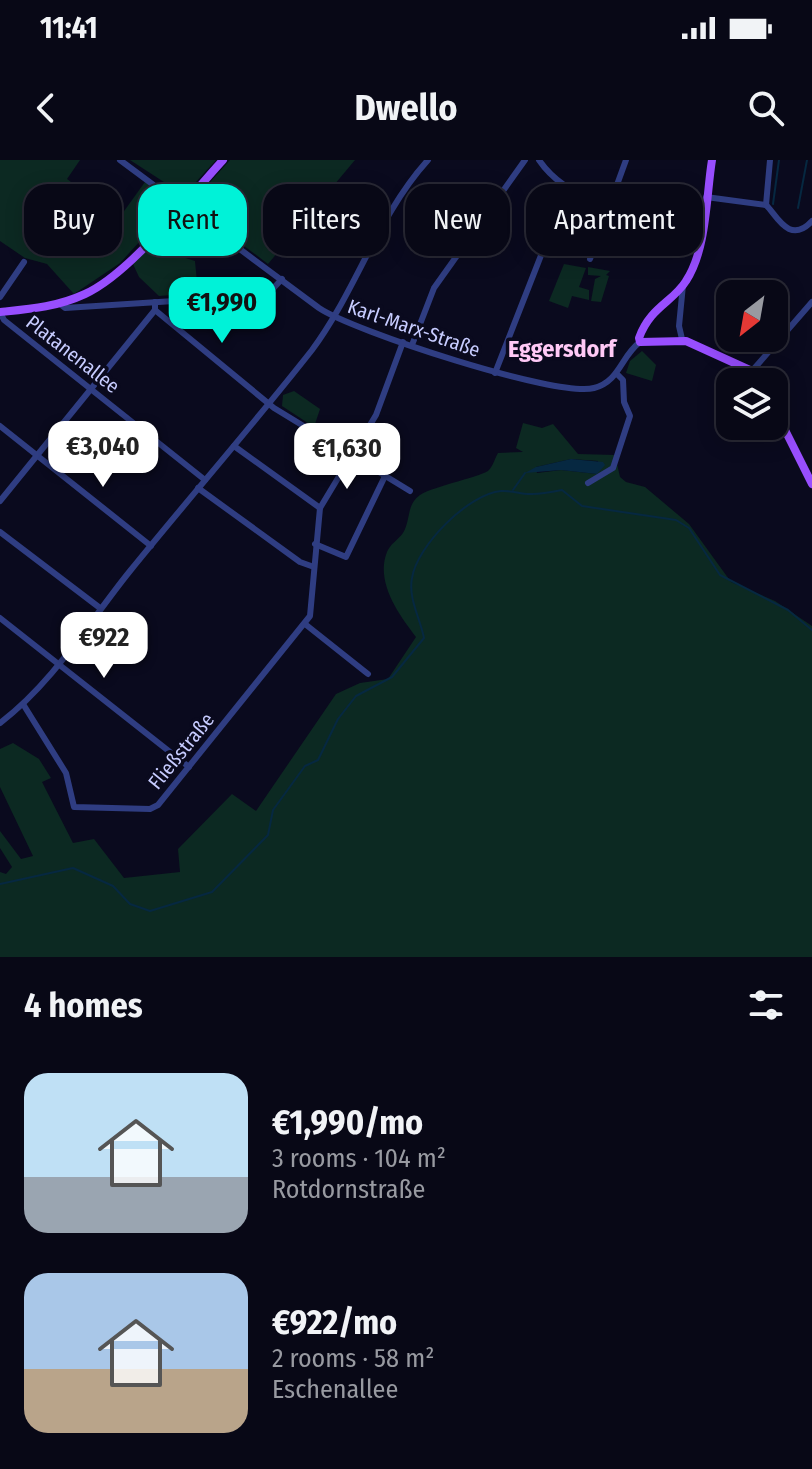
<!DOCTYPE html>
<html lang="en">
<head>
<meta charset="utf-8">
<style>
  :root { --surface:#080816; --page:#161623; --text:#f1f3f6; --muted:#989aa1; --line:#292935; --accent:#00f2d8 }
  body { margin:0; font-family:"Fira Sans Condensed",sans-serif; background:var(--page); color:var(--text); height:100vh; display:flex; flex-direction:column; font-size:30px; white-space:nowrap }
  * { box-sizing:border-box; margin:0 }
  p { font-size:26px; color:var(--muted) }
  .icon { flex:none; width:44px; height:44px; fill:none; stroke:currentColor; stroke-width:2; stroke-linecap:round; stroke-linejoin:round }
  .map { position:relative; height:797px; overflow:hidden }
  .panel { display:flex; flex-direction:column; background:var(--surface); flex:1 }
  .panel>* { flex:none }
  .guide { position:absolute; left:24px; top:24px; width:764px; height:72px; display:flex; gap:16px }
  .needle { width:52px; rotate:211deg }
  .controls { position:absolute; left:716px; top:120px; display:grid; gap:16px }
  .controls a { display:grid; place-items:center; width:72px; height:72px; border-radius:16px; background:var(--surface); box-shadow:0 4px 20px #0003,0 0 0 2px var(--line); font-size:40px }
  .price { position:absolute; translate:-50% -68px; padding:0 18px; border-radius:16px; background:#fff; color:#222; font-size:26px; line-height:52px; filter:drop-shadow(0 2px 4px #0008) }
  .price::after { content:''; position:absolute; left:50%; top:48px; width:24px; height:18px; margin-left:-12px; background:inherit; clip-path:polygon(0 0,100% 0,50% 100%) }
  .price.active { background:var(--accent); color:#111 }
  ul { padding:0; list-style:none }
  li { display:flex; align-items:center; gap:24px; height:200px; padding:0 24px }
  li span { display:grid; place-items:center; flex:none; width:224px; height:160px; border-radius:24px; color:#555 }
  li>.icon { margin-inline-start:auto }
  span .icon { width:96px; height:96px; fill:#fffc; stroke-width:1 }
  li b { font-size:34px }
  h2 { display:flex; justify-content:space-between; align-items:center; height:96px; padding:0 24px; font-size:34px }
  .pill { padding:0 28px; border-radius:24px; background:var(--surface); box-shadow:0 4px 20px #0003,0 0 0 2px var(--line); font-size:28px; line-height:72px }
  .pill.active { background:var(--accent); color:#111 }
  .status { display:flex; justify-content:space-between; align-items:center; height:56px; padding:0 40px; background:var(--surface); direction:ltr }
  .status svg { height:22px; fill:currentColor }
  header { display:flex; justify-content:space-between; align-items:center; height:104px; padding:0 24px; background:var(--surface); font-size:36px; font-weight:700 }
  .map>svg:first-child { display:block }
  .green { fill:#0c2922; fill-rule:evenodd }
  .water { fill:#062841 }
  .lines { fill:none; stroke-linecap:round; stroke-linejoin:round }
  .stream { stroke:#062841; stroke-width:2 }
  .minor { stroke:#2f3d82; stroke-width:6 }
  .major { stroke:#984eff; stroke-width:8 }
  .labels { text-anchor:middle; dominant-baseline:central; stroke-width:7; stroke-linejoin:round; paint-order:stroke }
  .street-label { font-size:20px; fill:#c7ccff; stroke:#0a0a1e }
  .quarter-label { font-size:24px; font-weight:bold; fill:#ffc9f6; stroke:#0a0a1e }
</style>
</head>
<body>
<div class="status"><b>11:41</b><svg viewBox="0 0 49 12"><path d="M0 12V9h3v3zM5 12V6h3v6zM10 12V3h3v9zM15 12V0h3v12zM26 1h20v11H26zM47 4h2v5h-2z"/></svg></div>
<header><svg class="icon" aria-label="back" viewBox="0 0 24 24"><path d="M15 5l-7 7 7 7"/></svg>Dwello<svg class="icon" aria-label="search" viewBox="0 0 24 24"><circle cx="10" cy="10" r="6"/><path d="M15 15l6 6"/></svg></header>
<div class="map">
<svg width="812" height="797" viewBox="0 0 812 797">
  <rect width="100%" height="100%" fill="#0a0a1e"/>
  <g class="green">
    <path d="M0,0H80L67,19L116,56L122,54L145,22L174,44L120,103L74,134L47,104L25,98L0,81Z"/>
    <path d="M130,0H216L184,35Z"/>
    <path d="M230,0H355L268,104L193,47V41Z"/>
    <path d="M173,61L154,88L195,101L198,133L159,136L139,117L133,104Z"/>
    <path d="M564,104L586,108L579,127L589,130V140L572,136L568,148L549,141Z"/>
    <path d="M588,107L610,111L606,115L609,116L601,142L591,141L595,119L601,116L588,115Z"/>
    <path d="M642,191L656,205L652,221L626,213L630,201Z"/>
    <path d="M294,231L320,249L314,267L282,246L283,235Z"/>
    <path d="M523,263L542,268L553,264L578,294L615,295L620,317L626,322L645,327L689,364L731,422L775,441L812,466V797H0V712L6,714L12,707L0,688V671L21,699L33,696L0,627V589L13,583L39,599L51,618L42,622L73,683L94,679L124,718L180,712L178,689L232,634L256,651L336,534L360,523L388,519L416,477C399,455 375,422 387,392C390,384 398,380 403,373C411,360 406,345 420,335C434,326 484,316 489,310C493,306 495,298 498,293L523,292L516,288ZM571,299L598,301L597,314L561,310L537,313L536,307Z"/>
  </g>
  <path class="water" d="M571,299L603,302L605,305L597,314L561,310L525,313L536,307Z"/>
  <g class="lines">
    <g class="stream">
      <path d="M773,44L779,0"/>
      <path d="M798,48L807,0"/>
      <path d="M513,330L525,313"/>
      <path d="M0,724L73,708L113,726L130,744L150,751L212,732L268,675L273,650L305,606L318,600L338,559L356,536L392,517L424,478C420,458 408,438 412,418C417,386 468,334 501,331C512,330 522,335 532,334C542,334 552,332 562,330L582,346L676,360L689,368L720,415L788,450L812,470"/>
    </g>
    <g class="minor">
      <path d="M120,0L319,148C353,171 557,238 594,228C620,221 621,196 640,182"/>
      <path d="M539,0C573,50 646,53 702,64"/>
      <path d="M706,37L766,45C776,54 789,86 812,61"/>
      <path d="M766,45L770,0"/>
      <path d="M595,85L614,90"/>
      <path d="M590,99L626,0"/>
      <path d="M0,137L24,102"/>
      <path d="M60,144L65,148L267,135L282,119"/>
      <path d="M155,150L274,248L410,331"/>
      <path d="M0,152L4,160L205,320"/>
      <path d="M682,179L679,166L683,125"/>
      <path d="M412,185L434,128L525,0"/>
      <path d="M752,211L812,142"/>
      <path d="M495,213L567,29"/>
      <path d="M0,266L151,386"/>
      <path d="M234,286L320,348"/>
      <path d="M588,323L613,308L630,256L624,242L623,220L617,214"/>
      <path d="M198,328L300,402L314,407"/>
      <path d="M0,341L155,150V142"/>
      <path d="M0,372L100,448"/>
      <path d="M315,384L346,397L385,316"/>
      <path d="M0,458L189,607"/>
      <path d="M305,464L368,514"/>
      <path d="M23,544L66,613L74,647L150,649L158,645L310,456L320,348L376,255L403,182"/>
      <path d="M0,563C54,522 88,463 130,411C190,337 253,265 312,190C356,131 378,55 428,0"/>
    </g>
    <g class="major">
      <path d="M712,0C706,37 707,89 686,121C673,142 650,147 639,178L640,182L686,181L752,211L760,222"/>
      <path d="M0,152C30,149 57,147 85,134C131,113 187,39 223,0"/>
      <path d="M774,248L812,324"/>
    </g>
  </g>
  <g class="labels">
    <g class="street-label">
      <text transform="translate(414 168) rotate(19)">Karl-Marx-Straße</text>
      <text transform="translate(73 194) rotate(38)">Platanenallee</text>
      <text transform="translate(181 591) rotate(-51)">Fließstraße</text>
    </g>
    <g class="quarter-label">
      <text x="562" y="189">Eggersdorf</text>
    </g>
  </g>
</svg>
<div class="controls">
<a><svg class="needle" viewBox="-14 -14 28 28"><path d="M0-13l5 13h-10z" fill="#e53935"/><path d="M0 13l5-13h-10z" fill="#989aa1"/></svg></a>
<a><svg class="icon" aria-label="layers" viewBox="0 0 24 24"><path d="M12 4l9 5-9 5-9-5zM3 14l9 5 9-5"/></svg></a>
</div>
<b class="price active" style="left:222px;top:185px">€1,990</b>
<b class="price" style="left:103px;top:329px">€3,040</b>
<b class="price" style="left:347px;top:331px">€1,630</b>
<b class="price" style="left:104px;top:520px">€922</b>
<div class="guide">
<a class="pill">Buy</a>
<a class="pill active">Rent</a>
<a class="pill">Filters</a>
<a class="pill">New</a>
<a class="pill">Apartment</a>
</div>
</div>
<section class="panel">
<h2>4 homes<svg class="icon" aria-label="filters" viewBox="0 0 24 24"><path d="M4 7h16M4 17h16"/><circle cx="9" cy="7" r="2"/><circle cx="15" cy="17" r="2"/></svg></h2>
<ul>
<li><span style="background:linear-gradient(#bfe0f5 65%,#9aa5b1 0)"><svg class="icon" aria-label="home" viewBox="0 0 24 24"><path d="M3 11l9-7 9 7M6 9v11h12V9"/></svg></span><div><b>€1,990/mo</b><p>3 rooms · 104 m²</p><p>Rotdornstraße</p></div></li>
<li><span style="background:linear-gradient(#a9c7e8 60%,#b9a48a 0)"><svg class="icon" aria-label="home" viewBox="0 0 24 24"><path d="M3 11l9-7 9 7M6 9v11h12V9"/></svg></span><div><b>€922/mo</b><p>2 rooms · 58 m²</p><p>Eschenallee</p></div></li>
</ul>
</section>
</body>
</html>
